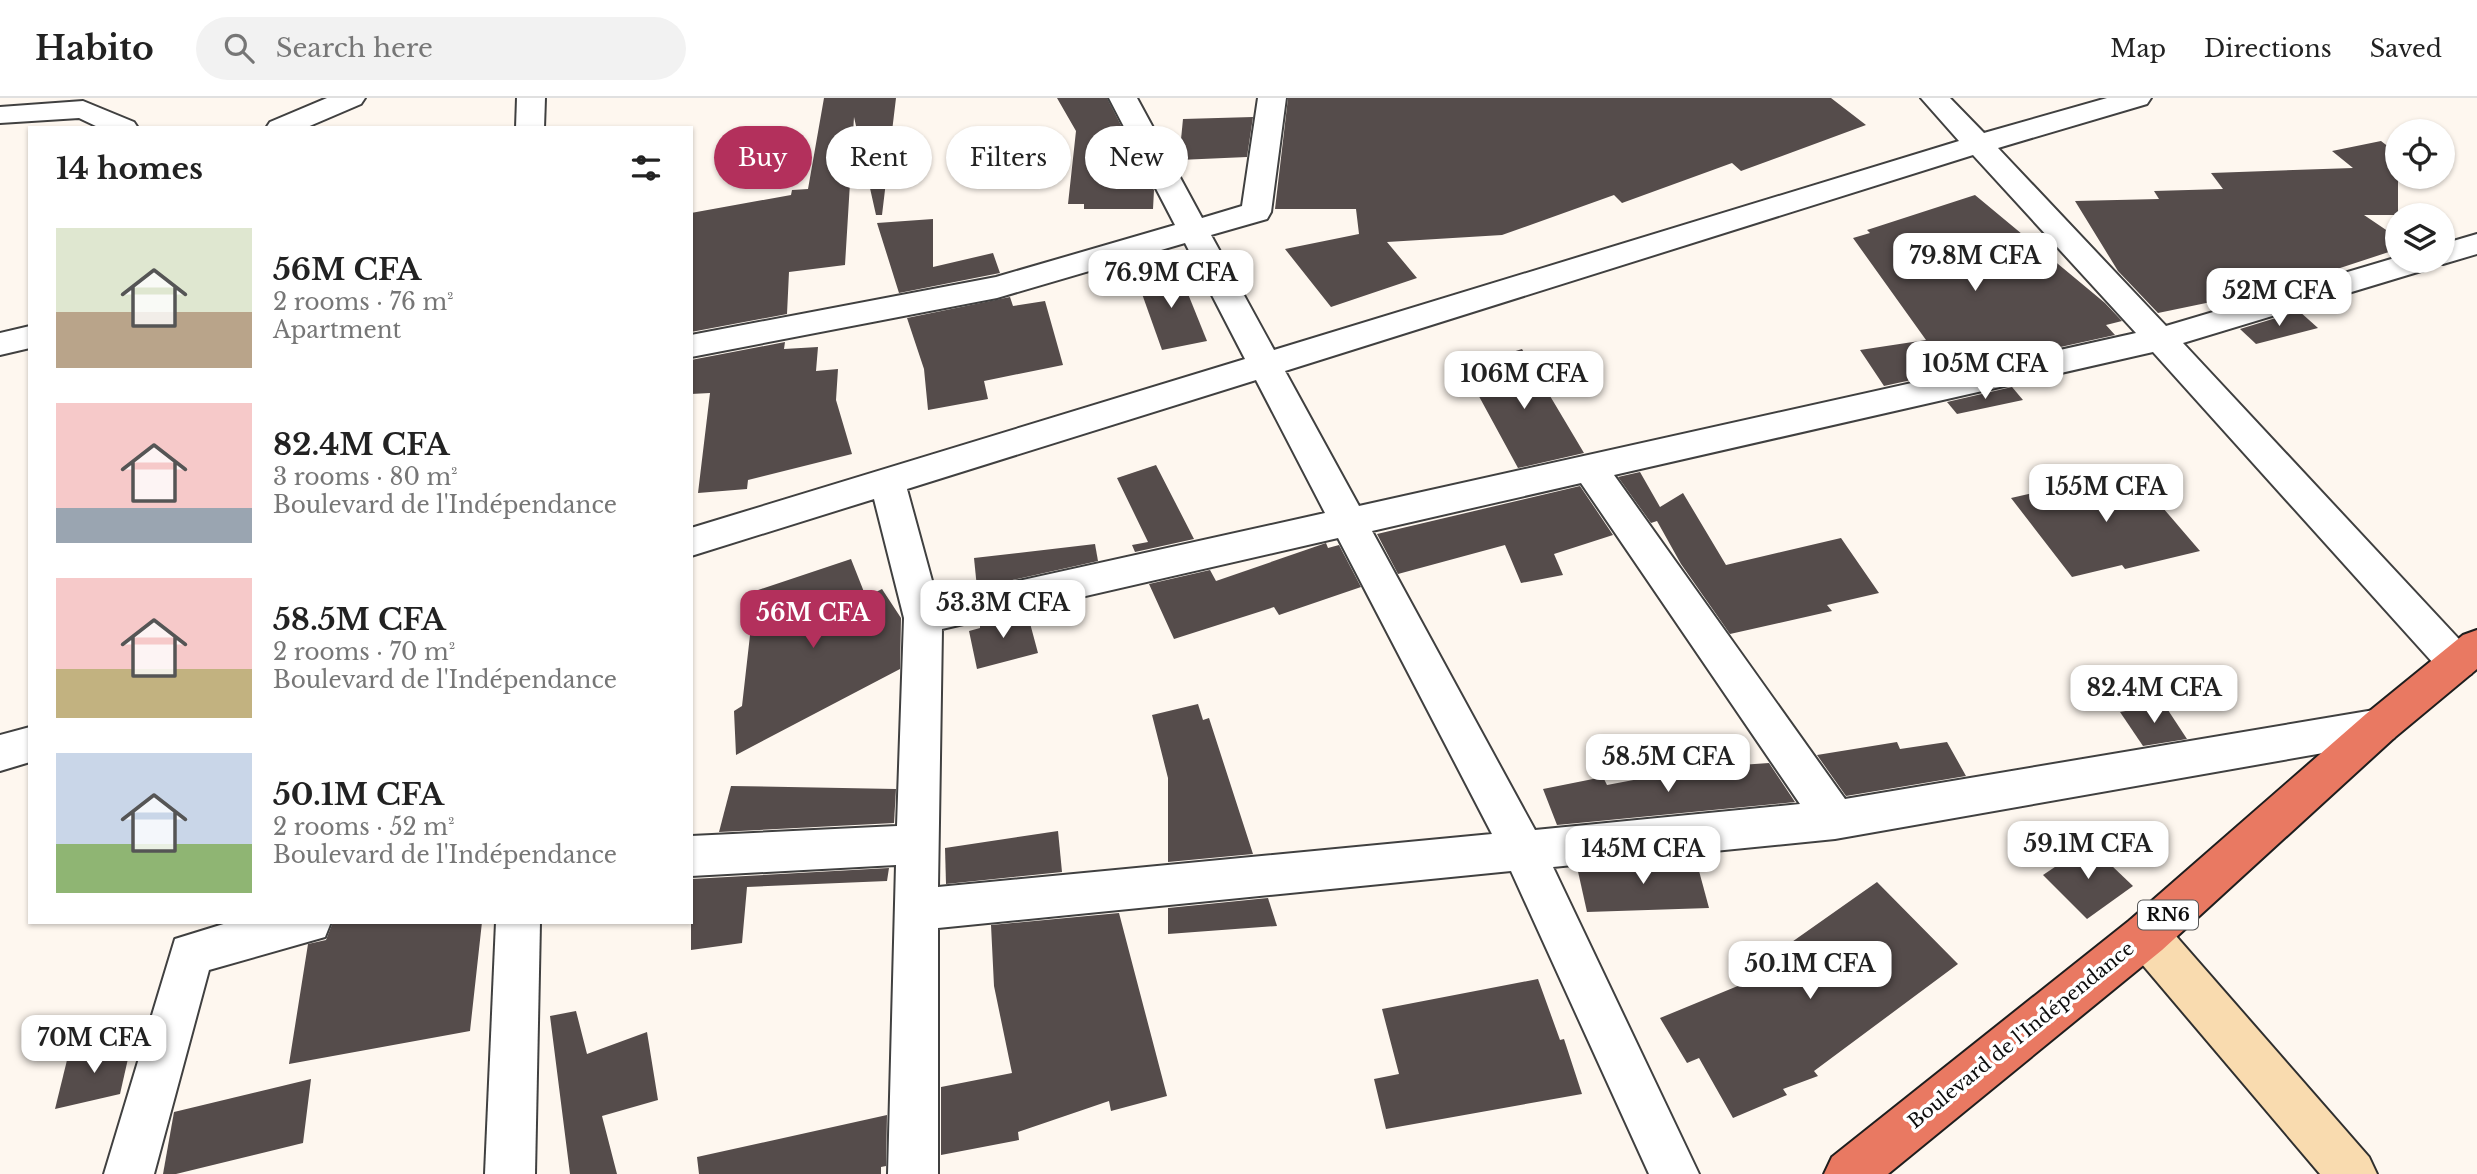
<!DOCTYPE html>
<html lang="en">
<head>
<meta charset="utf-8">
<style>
  :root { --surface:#fff; --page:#f2f2f2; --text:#222; --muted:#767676; --line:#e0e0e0; --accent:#b3305c }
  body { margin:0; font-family:"Libre Baskerville",serif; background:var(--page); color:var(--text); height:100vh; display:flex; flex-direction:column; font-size:26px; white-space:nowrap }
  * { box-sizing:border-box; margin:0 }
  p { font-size:23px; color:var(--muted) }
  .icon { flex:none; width:38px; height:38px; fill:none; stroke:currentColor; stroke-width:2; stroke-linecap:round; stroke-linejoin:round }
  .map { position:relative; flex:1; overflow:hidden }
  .sheet { position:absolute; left:28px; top:28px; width:665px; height:798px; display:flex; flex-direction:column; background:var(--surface); border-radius:0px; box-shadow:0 2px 5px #0004 }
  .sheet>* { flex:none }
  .hud { position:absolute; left:714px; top:28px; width:665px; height:63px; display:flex; gap:14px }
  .controls { position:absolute; left:2385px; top:21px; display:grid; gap:14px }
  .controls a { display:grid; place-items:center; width:70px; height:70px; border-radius:50%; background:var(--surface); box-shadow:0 2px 5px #0004; font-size:35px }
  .price { position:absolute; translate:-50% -60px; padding:0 16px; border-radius:14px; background:#fff; color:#222; font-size:23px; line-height:46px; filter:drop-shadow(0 2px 4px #0008) }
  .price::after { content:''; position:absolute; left:50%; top:42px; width:21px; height:16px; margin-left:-10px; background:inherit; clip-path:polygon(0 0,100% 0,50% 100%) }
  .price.on { background:var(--accent); color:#fff }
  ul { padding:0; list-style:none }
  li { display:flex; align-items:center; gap:21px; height:175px; padding:0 28px }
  li span { display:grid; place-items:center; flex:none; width:196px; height:140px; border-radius:0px; color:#555 }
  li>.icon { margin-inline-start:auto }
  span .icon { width:84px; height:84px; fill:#fffc; stroke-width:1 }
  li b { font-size:30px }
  h2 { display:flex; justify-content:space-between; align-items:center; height:84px; padding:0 28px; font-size:30px }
  .pill { padding:0 24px; border-radius:32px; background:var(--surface); box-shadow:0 2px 5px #0004; font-size:24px; line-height:63px }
  .pill.on { background:var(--accent); color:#fff }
  header { display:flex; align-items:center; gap:42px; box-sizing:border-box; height:98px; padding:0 35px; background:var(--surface); border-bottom:2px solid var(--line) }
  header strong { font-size:33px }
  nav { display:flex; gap:38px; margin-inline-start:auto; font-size:24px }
  .search { width:490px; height:63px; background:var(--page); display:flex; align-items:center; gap:18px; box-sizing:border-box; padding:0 24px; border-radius:38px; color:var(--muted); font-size:26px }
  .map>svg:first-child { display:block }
  .building { fill:#554c4b }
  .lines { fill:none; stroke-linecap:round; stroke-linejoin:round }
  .street-casing { stroke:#404040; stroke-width:4 }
  .secondary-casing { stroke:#2f2f2f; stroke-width:4 }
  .highway-casing { stroke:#1e1e1e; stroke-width:4 }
  .street { fill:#fff; fill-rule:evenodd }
  .secondary { fill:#f9dbaf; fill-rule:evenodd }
  .highway { fill:#e97962; fill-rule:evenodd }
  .labels { text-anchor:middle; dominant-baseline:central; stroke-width:7; stroke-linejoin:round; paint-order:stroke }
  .shield { fill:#fff; stroke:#565656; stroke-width:2 }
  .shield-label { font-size:18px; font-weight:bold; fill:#0d0d0d }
  .street-label { font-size:19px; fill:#0d0d0d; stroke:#fff }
</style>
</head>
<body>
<header>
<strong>Habito</strong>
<div class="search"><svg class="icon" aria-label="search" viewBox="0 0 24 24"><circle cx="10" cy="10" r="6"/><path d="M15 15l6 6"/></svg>Search here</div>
<nav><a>Map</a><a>Directions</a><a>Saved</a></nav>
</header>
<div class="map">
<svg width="2477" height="1076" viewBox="0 0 2477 1076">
  <rect width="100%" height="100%" fill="#fef7ef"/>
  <g class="building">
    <path d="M824,0H896L882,117H876L854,19L845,167L789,174L787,216L691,234V115L791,97L792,92L808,91Z"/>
    <path d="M1057,0H1107L1154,92L1153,111H1084V106H1068L1076,33Z"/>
    <path d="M1288,0H1831L1866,27L1741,73L1732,65L1622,105L1614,97L1502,137L1387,144L1417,180L1331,209L1285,151L1359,136L1356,111H1275Z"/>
    <path d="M1253,19L1247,59L1179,62L1183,21Z"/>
    <path d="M2381,43L2398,56V117H2364L2398,140V151L2218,210L2211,204L2158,215L2118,173L2075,103L2159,101L2154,93L2223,91L2211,75L2353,70L2332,53Z"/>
    <path d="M1975,97L2105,205L2122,223L2106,227L2115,237L1884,288L1860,252L1926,242L1853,140L1870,135L1867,132Z"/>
    <path d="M933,121V169L993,155L1000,175L899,195L877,125Z"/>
    <path d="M1178,171L1207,243L1162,252L1136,179Z"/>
    <path d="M1010,199L1013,208L1045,203L1063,267L984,283L988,301L928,312L924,271L907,220Z"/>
    <path d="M2299,213L2318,230L2256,246L2240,231Z"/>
    <path d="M785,244L784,251L818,249L816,273L838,271L836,302L852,356L748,382L747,391L698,395L710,295L691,296V262Z"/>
    <path d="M1522,251L1584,355L1518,370L1475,291L1485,290L1468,268Z"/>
    <path d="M2012,289L2023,302L1957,316L1947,304Z"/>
    <path d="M1156,367L1194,441L1135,454L1132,447L1148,444L1117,380Z"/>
    <path d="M2138,371L2171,408L2163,410L2200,453L2125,471L2122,467L2072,479L2011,400Z"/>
    <path d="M1640,374L1660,409L1683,395L1726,467L1841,440L1879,495L1827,507L1832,513L1730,536L1681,466L1657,423L1651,425L1618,379Z"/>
    <path d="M1580,388L1613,437L1554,456L1563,477L1521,485L1505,447L1398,476L1377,436Z"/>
    <path d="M1326,445L1328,450L1339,447L1361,489L1279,517L1274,509L1174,541L1149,486L1210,472L1216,483Z"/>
    <path d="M1095,446L1098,463L977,490L974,460Z"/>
    <path d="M851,461L866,499L882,491L901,520L900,571L736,657L734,613L742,608L755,493Z"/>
    <path d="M1027,514L1038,555L977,571L969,533L980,530V525Z"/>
    <path d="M1198,606L1203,622L1209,620L1253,756L1168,764V680L1152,617Z"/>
    <path d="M2164,606L2187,641L2143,648L2120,614Z"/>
    <path d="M1897,644L1900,651L1947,644L1966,678L1846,698L1817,657Z"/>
    <path d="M1769,665L1795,704L1557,727L1543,691L1603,679L1607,687L1697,670Z"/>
    <path d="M731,688L896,691L894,725L719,734Z"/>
    <path d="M1058,733L1062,774L946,786L945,750Z"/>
    <path d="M2089,746L2133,788L2087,821L2043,777Z"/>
    <path d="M1695,758L1709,810L1587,814L1577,769Z"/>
    <path d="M889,770L887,783L747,789L742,845L691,852V781Z"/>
    <path d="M1877,784L1958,866L1814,973L1818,978L1783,991L1787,997L1733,1020L1699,960L1687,965L1660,920L1779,871L1769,860Z"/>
    <path d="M1268,800L1277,828L1168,836V810Z"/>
    <path d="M1119,815L1167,998L1111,1013L1109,1003L1018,1034L1019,1042L941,1057V989L1012,975L994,888L991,827Z"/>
    <path d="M333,824H482L470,933L289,966L308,846L326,842Z"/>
    <path d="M1538,881L1560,942L1564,941L1582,996L1386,1031L1374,981L1399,976L1382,911Z"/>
    <path d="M576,913L587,956L647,934L658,1002L602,1018L617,1076H570L550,918Z"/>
    <path d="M132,943L120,996L55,1011L68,958Z"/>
    <path d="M311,981L303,1045L176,1076H163L174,1014Z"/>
    <path d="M887,1017L886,1068L881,1069V1076H699L697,1059Z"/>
  </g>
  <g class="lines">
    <g class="street-casing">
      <g id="street">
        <path d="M327,0H365L361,6L305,30H266L270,24Z"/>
        <path d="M517,0H545L544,30H516Z"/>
        <path d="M1109,0H1137L1202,120L1242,108L1258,0H1286L1271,114L1267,121L1211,137L1274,252L1959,43L1921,0H1950L1984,35L2107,0H2151L2147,6L1998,50L2166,228L2398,159V163H2443V146L2477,136V156L2443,166L2435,164L2431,170L2183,245L2471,554L2477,565L2471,576L2457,581L2443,576L2153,254L1614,377L1845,701L2380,611L2394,616L2400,628L2394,640L2380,645L1835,741L1553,769L1699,1076H1649L1511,773L938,830V1076H888L896,767L691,778V738L897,728L904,520L874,401L691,458V430L1245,261L1185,145L997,200L691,259V237L996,179L1175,127ZM1973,57L2136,235L1359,408L1285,273ZM1256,282L1325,415L937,501L907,391ZM1581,385L1800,706L1535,732L1372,433ZM1338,440L1492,736L938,789L942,531Z"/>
        <path d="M83,3L134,24L138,30H100L79,20L0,25V9Z"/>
        <path d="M30,228V250L0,257V235Z"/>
        <path d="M30,629V664L0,673V637Z"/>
        <path d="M230,824H331L325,839L209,872L154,1076H104L175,841Z"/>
        <path d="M496,824H540L535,1076H485Z"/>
      </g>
    </g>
    <g class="secondary-casing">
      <path id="secondary" d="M2146,816L2162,822L2369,1059L2377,1076H2320L2130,852L2124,837L2130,822Z"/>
    </g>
    <g class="highway-casing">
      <path id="highway" d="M2477,532V571L2394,640L2162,852L1888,1076H1824L1832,1059L2130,822L2366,616L2463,537Z"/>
    </g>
    <use href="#street" class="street"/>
    <use href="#secondary" class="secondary"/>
    <use href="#highway" class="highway"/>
  </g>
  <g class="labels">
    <rect class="shield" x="2138" y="802.5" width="60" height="29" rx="5"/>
    <g class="shield-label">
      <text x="2168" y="817">RN6</text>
    </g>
    <g class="street-label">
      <text transform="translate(2021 937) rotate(-39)">Boulevard de l'Indépendance</text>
    </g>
  </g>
</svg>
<div class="controls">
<a><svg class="icon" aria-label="locate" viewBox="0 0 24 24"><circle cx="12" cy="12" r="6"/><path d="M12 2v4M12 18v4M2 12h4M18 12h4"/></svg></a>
<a><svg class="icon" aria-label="layers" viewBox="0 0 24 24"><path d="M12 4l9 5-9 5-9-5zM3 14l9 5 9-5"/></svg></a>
</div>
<b class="price" style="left:1975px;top:195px">79.8M CFA</b>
<b class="price" style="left:1171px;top:212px">76.9M CFA</b>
<b class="price" style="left:2279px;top:230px">52M CFA</b>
<b class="price" style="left:1985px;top:303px">105M CFA</b>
<b class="price" style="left:1524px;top:313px">106M CFA</b>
<b class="price" style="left:2106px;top:426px">155M CFA</b>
<b class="price" style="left:1003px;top:542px">53.3M CFA</b>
<b class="price on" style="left:813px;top:552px">56M CFA</b>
<b class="price" style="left:2154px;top:627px">82.4M CFA</b>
<b class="price" style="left:1668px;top:696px">58.5M CFA</b>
<b class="price" style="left:2088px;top:783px">59.1M CFA</b>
<b class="price" style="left:1643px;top:788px">145M CFA</b>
<b class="price" style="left:1810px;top:903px">50.1M CFA</b>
<b class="price" style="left:94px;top:977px">70M CFA</b>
<div class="hud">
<a class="pill on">Buy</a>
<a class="pill">Rent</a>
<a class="pill">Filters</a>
<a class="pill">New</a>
</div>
<section class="sheet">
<h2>14 homes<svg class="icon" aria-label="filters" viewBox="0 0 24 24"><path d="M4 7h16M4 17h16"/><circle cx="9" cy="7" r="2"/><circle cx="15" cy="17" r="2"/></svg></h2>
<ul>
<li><span style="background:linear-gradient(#dfe7d0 60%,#b9a48a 0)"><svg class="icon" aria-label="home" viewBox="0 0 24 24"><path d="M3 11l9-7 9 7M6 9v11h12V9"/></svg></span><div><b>56M CFA</b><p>2 rooms · 76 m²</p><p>Apartment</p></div></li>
<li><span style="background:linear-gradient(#f6c9c9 75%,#9aa5b1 0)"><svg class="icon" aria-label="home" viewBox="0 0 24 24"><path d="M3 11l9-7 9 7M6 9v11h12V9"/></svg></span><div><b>82.4M CFA</b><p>3 rooms · 80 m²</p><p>Boulevard de l'Indépendance</p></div></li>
<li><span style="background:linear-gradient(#f6c9c9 65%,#c2b280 0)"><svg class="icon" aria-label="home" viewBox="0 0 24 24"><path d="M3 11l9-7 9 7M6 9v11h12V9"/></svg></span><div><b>58.5M CFA</b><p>2 rooms · 70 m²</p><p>Boulevard de l'Indépendance</p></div></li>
<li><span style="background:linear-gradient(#c9d6e8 65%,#8fb573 0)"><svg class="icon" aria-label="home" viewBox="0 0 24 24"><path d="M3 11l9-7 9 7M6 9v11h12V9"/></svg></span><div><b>50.1M CFA</b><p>2 rooms · 52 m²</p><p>Boulevard de l'Indépendance</p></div></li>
</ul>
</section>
</div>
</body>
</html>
